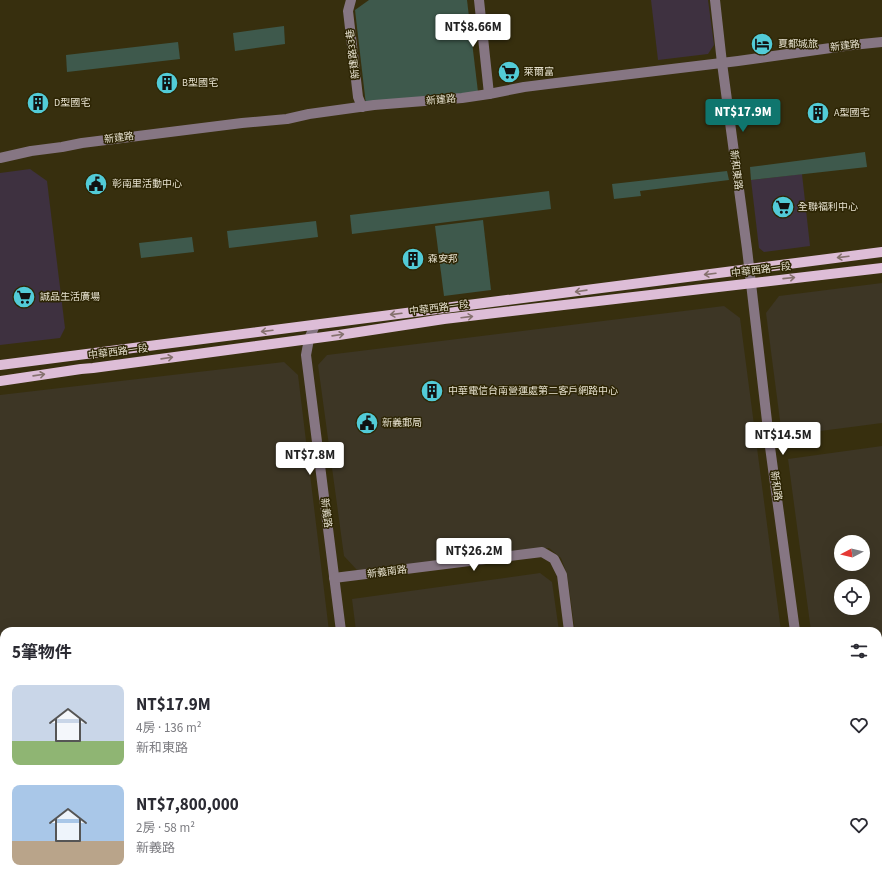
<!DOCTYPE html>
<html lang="zh-TW">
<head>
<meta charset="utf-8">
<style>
  :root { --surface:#fff; --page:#f7f7f7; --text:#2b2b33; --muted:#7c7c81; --accent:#0f766e }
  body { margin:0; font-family:"Source Sans 3","Noto Sans TC",sans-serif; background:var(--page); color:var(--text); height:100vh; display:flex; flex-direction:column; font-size:15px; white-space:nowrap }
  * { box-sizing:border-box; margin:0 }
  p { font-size:13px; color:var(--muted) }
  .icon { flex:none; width:22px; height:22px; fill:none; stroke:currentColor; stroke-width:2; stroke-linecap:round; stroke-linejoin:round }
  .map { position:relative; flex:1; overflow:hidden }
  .drawer { position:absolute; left:0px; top:627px; width:882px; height:256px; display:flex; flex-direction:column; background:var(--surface); border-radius:12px 12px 0 0; box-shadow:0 4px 16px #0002 }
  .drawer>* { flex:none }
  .needle { width:26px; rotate:263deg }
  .fabs { position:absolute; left:834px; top:535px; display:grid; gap:8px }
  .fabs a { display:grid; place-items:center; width:36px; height:36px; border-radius:50%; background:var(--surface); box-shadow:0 4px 16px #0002; font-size:20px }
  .price { position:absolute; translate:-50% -34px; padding:0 9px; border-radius:4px; background:#fff; color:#222; font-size:13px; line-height:26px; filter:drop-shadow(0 1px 2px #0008) }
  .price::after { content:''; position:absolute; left:50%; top:24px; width:12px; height:9px; margin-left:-6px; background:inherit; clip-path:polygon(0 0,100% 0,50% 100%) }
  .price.selected { background:var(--accent); color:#fff }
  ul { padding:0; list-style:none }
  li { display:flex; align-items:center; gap:12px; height:100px; padding:0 12px }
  li span { display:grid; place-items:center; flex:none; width:112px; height:80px; border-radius:8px; color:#555 }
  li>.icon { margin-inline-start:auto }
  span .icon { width:48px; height:48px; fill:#fffc; stroke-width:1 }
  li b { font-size:17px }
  h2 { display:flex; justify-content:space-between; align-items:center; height:48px; padding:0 12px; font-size:17px }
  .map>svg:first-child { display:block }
  .commercial { fill:#3e3140 }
  .industrial { fill:#3d3625; fill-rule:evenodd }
  .green { fill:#3e594c }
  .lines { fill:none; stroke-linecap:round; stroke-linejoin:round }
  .minor { stroke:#867683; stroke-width:10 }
  .major { stroke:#ddbdd7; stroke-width:10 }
  .oneway { stroke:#85716e }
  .labels { text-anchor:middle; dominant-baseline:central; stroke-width:3; stroke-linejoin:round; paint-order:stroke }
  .poi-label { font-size:10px; fill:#e6e1cf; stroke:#2d2504; text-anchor:start }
  .street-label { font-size:10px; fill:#e6e1cf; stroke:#2d2504 }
</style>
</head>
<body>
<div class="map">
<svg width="882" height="883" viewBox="0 0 882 883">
  <rect width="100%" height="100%" fill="#372f0e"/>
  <g class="commercial">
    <path d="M651,0H708L714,45L708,54L658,60Z"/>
    <path d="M30,169L47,181L65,328L60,338L0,345V173Z"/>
    <path d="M802,174L810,246L764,252L759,248L751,180Z"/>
  </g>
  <g class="industrial">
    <path d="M882,283V423L782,436L766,313L779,296Z"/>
    <path d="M724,306L740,318L781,631H575L567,574L561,558L549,548L357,570L344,556L318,365L327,355Z"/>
    <path d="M284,362L298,375L329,631H4V879H359L360,883H0V395Z"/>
    <path d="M882,446V654L878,655V631H811L788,459ZM841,542H863V564H841ZM841,586H863V608H841Z"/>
    <path d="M540,573L552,582L559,631H356L352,599Z"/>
    <path d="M878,681H882V883H842L841,879H878Z"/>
    <rect x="387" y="879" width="204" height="4"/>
    <path d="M606,879H813L814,883H607Z"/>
  </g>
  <g class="green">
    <path d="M369,0H467L478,92L366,105L355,10Z"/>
    <path d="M284,26L285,44L235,51L233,33Z"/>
    <path d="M178,42L180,59L67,72L66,55Z"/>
    <path d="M865,152L867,167L751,180L750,167Z"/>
    <path d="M727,171L729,180L640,191L641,196L614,199L612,184Z"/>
    <path d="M549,191L551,209L352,234L350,215Z"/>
    <path d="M483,220L491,290L444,296L435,226Z"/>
    <path d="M316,221L318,237L229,248L227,231Z"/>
    <path d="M192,237L194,252L141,258L139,243Z"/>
  </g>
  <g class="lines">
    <g class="minor">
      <path d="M351,0L348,11L358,97L362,107"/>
      <path d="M479,0L489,94"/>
      <path d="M715,0L722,63L747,249L770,447L795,631"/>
      <path d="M0,158L31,151L62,147L82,143L242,123L287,119L309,114L374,105L462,98L489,94L524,87L548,84L738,61L852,45L882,42"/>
      <path d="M315,325L309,339L306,355L341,631"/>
      <path d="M334,578L542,552L554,559L562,575L569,631"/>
      <path d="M373,879L374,883"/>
      <path d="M600,879L601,883"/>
      <path d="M827,879L828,883"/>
    </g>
    <g class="major">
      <path d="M0,365L882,252"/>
      <path d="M0,381L81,369L93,368L339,335L444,319L882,268"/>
    </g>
  </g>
  <defs><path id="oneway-shaft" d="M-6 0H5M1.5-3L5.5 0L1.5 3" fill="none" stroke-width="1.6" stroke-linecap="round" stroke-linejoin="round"/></defs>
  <g class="oneway">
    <use href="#oneway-shaft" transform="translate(843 257) rotate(173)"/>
    <use href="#oneway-shaft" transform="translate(710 274) rotate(173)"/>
    <use href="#oneway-shaft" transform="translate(789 278) rotate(-6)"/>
    <use href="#oneway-shaft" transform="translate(581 291) rotate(172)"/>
    <use href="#oneway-shaft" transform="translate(396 314) rotate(173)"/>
    <use href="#oneway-shaft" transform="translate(467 317) rotate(-7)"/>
    <use href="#oneway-shaft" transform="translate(267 331) rotate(173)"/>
    <use href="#oneway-shaft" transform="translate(338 335) rotate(-8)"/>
    <use href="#oneway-shaft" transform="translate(167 358) rotate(-8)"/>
    <use href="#oneway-shaft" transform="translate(39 375) rotate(-8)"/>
  </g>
  <defs>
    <g id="hotel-disc" transform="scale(1.15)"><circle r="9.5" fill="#52cbd7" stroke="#2d2504"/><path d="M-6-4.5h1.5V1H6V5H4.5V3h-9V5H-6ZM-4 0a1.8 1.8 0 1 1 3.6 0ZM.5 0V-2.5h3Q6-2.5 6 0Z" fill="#111"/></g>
    <g id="supermarket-disc" transform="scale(1.15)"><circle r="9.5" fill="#52cbd7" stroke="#2d2504"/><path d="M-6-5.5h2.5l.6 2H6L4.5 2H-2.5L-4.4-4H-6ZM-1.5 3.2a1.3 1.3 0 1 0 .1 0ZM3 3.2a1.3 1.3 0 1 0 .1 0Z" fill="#111"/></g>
    <g id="building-disc" transform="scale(1.15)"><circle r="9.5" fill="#52cbd7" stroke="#2d2504"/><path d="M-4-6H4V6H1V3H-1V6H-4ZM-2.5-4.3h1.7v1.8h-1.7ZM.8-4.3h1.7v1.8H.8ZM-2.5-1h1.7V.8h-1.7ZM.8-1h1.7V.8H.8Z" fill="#111"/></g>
    <g id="civic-disc" transform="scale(1.15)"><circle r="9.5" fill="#52cbd7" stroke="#2d2504"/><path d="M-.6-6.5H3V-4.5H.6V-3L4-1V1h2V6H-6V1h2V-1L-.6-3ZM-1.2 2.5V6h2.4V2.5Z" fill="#111"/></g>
  </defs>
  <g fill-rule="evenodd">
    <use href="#hotel-disc" x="762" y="44"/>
    <use href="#supermarket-disc" x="509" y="72"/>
    <use href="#building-disc" x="167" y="83"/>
    <use href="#building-disc" x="38" y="103"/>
    <use href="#building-disc" x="818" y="113"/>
    <use href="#civic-disc" x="96" y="184"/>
    <use href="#supermarket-disc" x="783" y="207"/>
    <use href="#building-disc" x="413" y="259"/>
    <use href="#supermarket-disc" x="24" y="297"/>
    <use href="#building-disc" x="432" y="391"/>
    <use href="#civic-disc" x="367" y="423"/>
  </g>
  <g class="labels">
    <g class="poi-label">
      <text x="778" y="44">夏都城旅</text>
      <text x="524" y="72">萊爾富</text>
      <text x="182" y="83">B型國宅</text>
      <text x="54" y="103">D型國宅</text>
      <text x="834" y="113">A型國宅</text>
      <text x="112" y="184">彰南里活動中心</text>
      <text x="798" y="207">全聯福利中心</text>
      <text x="428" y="259">森安邦</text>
      <text x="40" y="297">誠品生活廣場</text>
      <text x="448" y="391">中華電信台南營運處第二客戶網路中心</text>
      <text x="382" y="423">新義郵局</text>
    </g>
    <g class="street-label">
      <text transform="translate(845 46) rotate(-7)">新建路</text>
      <text transform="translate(353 54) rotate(-97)">新建路33巷</text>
      <text transform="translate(441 100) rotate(-5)">新建路</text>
      <text transform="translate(119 138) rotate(-7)">新建路</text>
      <text transform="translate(736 170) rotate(83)">新和東路</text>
      <text transform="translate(761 270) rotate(-7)">中華西路一段</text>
      <text transform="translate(439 308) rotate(-7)">中華西路一段</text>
      <text transform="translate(118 352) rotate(-7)">中華西路一段</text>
      <text transform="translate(776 486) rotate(82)">新和路</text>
      <text transform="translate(326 513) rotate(83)">新義路</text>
      <text transform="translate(387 572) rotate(-7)">新義南路</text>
    </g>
  </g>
</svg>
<div class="fabs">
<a><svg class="needle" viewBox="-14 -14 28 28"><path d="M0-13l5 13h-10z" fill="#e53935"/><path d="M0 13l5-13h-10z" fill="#7c7c81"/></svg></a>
<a><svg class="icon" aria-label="locate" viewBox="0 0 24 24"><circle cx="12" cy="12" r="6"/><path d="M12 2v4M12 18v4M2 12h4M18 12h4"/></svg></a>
</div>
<b class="price" style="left:473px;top:48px">NT$8.66M</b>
<b class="price selected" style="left:743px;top:133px">NT$17.9M</b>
<b class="price" style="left:783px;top:456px">NT$14.5M</b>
<b class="price" style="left:310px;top:476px">NT$7.8M</b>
<b class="price" style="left:474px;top:572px">NT$26.2M</b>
<section class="drawer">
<h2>5筆物件<svg class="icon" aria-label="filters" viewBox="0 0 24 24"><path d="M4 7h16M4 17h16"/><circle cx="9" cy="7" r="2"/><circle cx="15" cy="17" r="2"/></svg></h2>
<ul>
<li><span style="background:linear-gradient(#c9d6e8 70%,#8fb573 0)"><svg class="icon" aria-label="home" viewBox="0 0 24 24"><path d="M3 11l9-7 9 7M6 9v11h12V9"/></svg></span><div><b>NT$17.9M</b><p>4房 · 136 m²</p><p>新和東路</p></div><svg class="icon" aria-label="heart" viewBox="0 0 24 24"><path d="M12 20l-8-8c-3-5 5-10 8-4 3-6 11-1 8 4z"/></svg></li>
<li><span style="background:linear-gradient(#a9c7e8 70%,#b9a48a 0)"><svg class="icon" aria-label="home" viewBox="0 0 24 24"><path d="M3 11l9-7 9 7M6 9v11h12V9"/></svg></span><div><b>NT$7,800,000</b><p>2房 · 58 m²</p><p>新義路</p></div><svg class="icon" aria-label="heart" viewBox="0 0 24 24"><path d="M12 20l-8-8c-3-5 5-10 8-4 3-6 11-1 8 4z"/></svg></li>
</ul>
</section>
</div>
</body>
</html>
